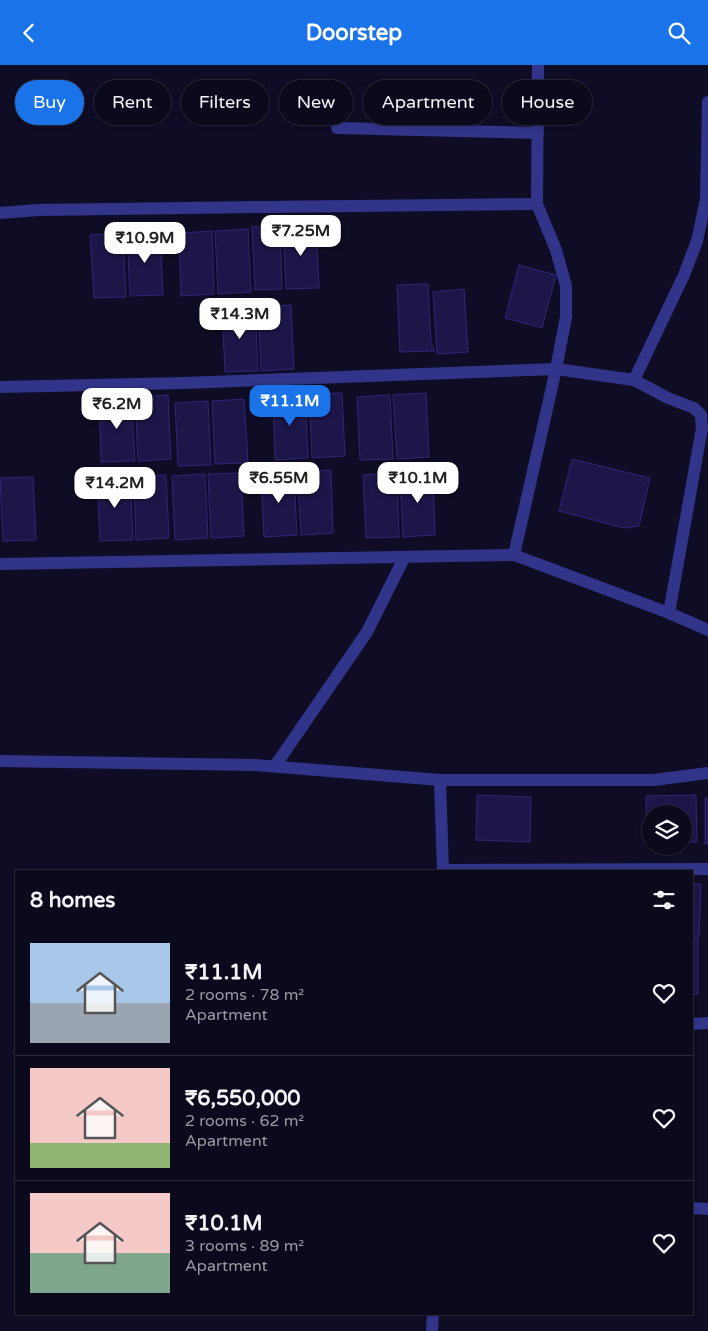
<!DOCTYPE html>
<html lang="en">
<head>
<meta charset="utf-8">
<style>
  :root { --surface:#0b091c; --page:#191729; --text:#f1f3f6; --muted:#9a9aa3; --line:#2b2a3b; --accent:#1a73e8 }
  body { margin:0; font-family:"Varela Round",sans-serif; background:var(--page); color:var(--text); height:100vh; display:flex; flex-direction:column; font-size:19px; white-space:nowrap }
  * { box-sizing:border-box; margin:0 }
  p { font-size:16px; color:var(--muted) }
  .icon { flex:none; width:28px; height:28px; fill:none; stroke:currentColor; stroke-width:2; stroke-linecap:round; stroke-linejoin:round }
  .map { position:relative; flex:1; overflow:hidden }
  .sheet { position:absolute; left:15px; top:805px; width:678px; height:445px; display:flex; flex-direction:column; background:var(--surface); border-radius:0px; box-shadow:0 1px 4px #0004,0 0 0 1px var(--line) }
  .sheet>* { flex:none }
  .guide { position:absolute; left:15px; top:15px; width:679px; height:45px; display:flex; gap:10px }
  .controls { position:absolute; left:642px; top:740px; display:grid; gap:10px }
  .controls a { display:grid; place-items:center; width:50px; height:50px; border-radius:50%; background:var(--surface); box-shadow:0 1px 4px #0004,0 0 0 1px var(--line); font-size:25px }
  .price { position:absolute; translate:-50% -42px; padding:0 11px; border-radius:10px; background:#fff; color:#222; font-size:16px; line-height:32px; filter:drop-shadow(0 1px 2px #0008) }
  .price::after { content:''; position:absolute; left:50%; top:30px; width:15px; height:11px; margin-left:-8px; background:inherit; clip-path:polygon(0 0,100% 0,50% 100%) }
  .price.on { background:var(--accent); color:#fff }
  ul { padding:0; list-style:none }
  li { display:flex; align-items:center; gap:15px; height:125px; padding:0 15px }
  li+li { border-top:1px solid var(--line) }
  li span { display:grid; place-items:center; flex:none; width:140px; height:100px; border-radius:0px; color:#555 }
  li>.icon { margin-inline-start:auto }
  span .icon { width:60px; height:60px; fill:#fffc; stroke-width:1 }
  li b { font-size:21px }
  h2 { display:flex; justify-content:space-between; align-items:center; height:60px; padding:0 15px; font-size:21px }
  .pill { padding:0 18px; border-radius:22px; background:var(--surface); box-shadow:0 1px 4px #0004,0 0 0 1px var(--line); font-size:18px; line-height:45px }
  .pill.on { background:var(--accent); color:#fff }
  header { display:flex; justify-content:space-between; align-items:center; height:65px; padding:0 15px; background:var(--accent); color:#fff; font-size:22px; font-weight:700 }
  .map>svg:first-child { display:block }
  .building { fill:#1d1649; stroke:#312678 }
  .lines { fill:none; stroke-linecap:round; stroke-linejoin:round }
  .minor { stroke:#32348a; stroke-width:12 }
</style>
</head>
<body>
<header><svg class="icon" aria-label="back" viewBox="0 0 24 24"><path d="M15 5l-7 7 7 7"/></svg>Doorstep<svg class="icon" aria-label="search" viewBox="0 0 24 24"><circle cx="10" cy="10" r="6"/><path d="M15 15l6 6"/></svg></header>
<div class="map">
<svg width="708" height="1266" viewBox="0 0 708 1266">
  <rect width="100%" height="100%" fill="#0f0c26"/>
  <g class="building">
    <path d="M316,159L319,223L286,224L283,161Z"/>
    <path d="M280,161L282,224L255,225L252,162Z"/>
    <path d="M248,164L251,227L218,229L215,166Z"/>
    <path d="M160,166L163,230L130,231L127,168Z"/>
    <path d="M212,166L214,229L181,231L179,168Z"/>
    <path d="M123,168L126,232L94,233L90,170Z"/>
    <path d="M519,200L556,210L542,263L505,253Z"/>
    <path d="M428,219L431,279L435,286L400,287L397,220Z"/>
    <path d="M464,224L468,287L437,289L433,227Z"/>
    <path d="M291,240L294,304L261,306L258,242Z"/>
    <path d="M255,242L258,306L225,307L222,244Z"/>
    <path d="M342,328L345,391L312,393L309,329Z"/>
    <path d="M426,328L429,392L397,394L393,330Z"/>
    <path d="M168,330L171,394L138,396L135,332Z"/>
    <path d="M305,330L308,393L275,395L273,331Z"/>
    <path d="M390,330L393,394L360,395L357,332Z"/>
    <path d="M131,332L135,396L101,397L99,334Z"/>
    <path d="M244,334L248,398L215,399L212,336Z"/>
    <path d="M208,336L211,400L178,401L175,338Z"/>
    <path d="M572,394L650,413L639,461L624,463L559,446Z"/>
    <path d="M331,405L333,468L301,470L297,406Z"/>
    <path d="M294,407L297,470L264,472L261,409Z"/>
    <path d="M433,407L435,470L403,472L400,408Z"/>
    <path d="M241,408L244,471L211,473L208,409Z"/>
    <path d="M397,408L399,472L366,473L363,410Z"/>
    <path d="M205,409L208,473L175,475L172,411Z"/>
    <path d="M166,410L169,473L136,475L134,411Z"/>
    <path d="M33,412L36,475L3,476L0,413Z"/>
    <path d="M130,412L133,475L100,476L97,413Z"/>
    <path d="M477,730L531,732L530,777L476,775Z"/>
    <path d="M696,730L697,777H684V749H651V778H647L646,731Z"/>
    <rect x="705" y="733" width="3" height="46"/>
    <path d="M691,819H701L699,872H691Z"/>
    <rect x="691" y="874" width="7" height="55"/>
  </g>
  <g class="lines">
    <g class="minor">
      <path d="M337,63L538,68"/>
      <path d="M0,148L38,145L264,142L537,139"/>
      <path d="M634,315L684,210L697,176L706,134L708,37"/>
      <path d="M0,322L184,318L556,304L634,315L668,333L694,343L701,350L702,363L669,548"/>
      <path d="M514,490L556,304L566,252V221L556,185L537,139L538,0"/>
      <path d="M0,499L514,490L669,548L708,565"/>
      <path d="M0,696L255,700L440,715H654L708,708"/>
      <path d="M275,701L367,567L404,493"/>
      <path d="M440,715L443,806"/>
      <path d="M443,805L708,804"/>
      <path d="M691,959L708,958"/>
      <path d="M691,1143L708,1144"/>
      <path d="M432,1266L433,1249"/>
    </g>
  </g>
</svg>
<div class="controls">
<a><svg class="icon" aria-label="layers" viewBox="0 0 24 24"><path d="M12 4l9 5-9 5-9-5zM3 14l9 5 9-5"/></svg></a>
</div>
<b class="price" style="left:301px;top:192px">₹7.25M</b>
<b class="price" style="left:145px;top:199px">₹10.9M</b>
<b class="price" style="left:240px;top:275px">₹14.3M</b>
<b class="price on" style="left:290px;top:362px">₹11.1M</b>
<b class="price" style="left:117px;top:365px">₹6.2M</b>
<b class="price" style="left:279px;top:439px">₹6.55M</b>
<b class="price" style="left:418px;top:439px">₹10.1M</b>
<b class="price" style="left:115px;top:444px">₹14.2M</b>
<div class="guide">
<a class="pill on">Buy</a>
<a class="pill">Rent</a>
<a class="pill">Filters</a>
<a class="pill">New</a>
<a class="pill">Apartment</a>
<a class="pill">House</a>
</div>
<section class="sheet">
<h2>8 homes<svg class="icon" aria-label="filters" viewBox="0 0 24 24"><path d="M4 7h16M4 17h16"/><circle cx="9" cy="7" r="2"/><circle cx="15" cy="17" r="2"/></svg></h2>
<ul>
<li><span style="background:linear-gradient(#a9c7e8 60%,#9aa5b1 0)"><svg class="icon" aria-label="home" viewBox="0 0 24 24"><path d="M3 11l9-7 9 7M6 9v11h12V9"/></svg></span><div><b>₹11.1M</b><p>2 rooms · 78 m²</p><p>Apartment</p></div><svg class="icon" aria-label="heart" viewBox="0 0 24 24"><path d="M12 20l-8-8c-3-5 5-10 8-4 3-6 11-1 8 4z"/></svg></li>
<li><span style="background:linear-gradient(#f6c9c9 75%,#8fb573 0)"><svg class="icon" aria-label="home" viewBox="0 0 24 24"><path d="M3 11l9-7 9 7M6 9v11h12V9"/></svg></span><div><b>₹6,550,000</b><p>2 rooms · 62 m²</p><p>Apartment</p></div><svg class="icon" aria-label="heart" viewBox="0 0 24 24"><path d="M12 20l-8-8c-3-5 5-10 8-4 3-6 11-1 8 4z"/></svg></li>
<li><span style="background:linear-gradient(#f6c9c9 60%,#7fa58c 0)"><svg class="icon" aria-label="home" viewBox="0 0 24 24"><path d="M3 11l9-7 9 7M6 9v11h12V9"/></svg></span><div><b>₹10.1M</b><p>3 rooms · 89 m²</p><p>Apartment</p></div><svg class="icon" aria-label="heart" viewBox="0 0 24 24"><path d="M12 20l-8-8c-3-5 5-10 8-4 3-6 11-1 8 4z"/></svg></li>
</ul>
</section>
</div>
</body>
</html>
